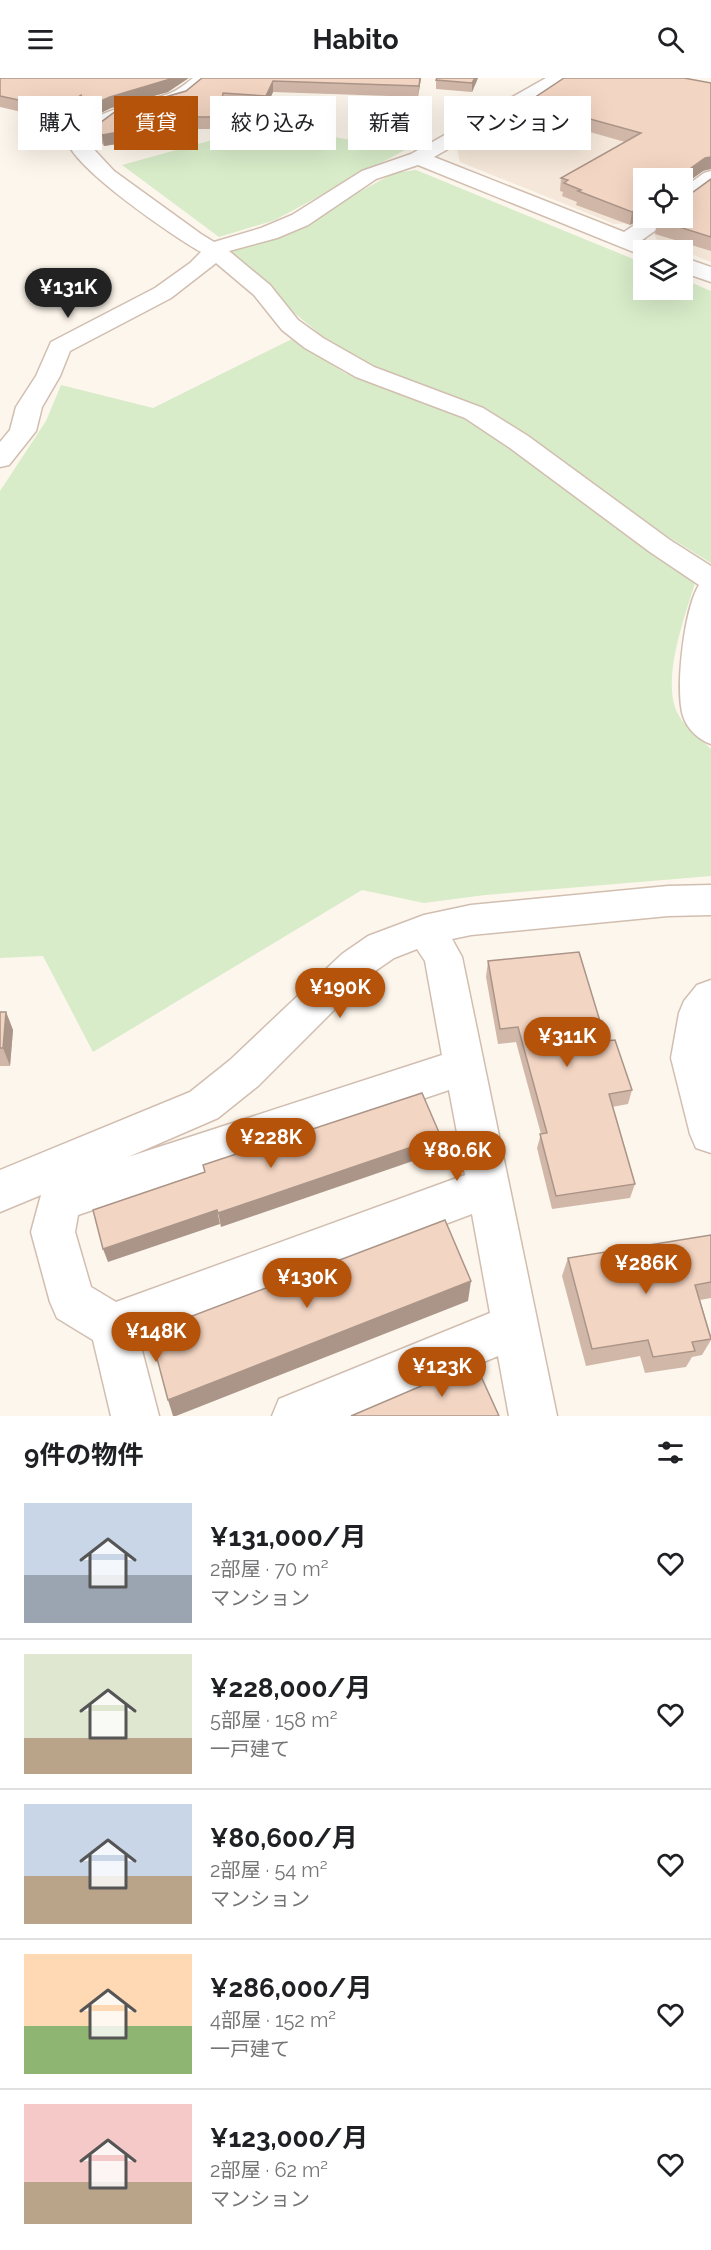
<!DOCTYPE html>
<html lang="ja">
<head>
<meta charset="utf-8">
<style>
  :root { --surface:#fff; --page:#f6f6f6; --text:#202124; --muted:#757577; --line:#e0e0e0; --accent:#b45309 }
  body { margin:0; font-family:Raleway,"Noto Sans JP",sans-serif; background:var(--page); color:var(--text); height:100vh; display:flex; flex-direction:column; font-size:22px; white-space:nowrap }
  * { box-sizing:border-box; margin:0 }
  p { font-size:20px; color:var(--muted) }
  .icon { flex:none; width:33px; height:33px; fill:none; stroke:currentColor; stroke-width:2; stroke-linecap:round; stroke-linejoin:round }
  .map { position:relative; height:1338px; overflow:hidden }
  .sheet { display:flex; flex-direction:column; background:var(--surface); flex:1 }
  .sheet>* { flex:none }
  .hud { position:absolute; left:18px; top:18px; width:675px; height:54px; display:flex; gap:12px }
  .buttons { position:absolute; left:633px; top:90px; display:grid; gap:12px }
  .buttons a { display:grid; place-items:center; width:60px; height:60px; border-radius:0px; background:var(--surface); box-shadow:0 6px 24px #0002; font-size:30px }
  .price { position:absolute; translate:-50% -51px; padding:0 14px; border-radius:21px; background:var(--accent); color:#fff; font-size:20px; line-height:39px; filter:drop-shadow(0 2px 3px #0008) }
  .price::after { content:''; position:absolute; left:50%; top:36px; width:18px; height:14px; margin-left:-9px; background:inherit; clip-path:polygon(0 0,100% 0,50% 100%) }
  .price.active { background:#222; color:#fff }
  ul { padding:0; list-style:none }
  li { display:flex; align-items:center; gap:18px; height:150px; padding:0 24px }
  li+li { border-top:2px solid var(--line) }
  li span { display:grid; place-items:center; flex:none; width:168px; height:120px; border-radius:0px; color:#555 }
  li>.icon { margin-inline-start:auto }
  span .icon { width:72px; height:72px; fill:#fffc; stroke-width:1 }
  li b { font-size:26px }
  h2 { display:flex; justify-content:space-between; align-items:center; height:72px; padding:0 24px; font-size:26px }
  .pill { padding:0 21px; border-radius:0px; background:var(--surface); box-shadow:0 6px 24px #0002; font-size:21px; line-height:54px }
  .pill.active { background:var(--accent); color:#fff }
  header { display:flex; justify-content:space-between; align-items:center; height:78px; padding:0 24px; background:var(--surface); font-size:27px; font-weight:700 }
  .map>svg:first-child { display:block }
  .residential { fill:#f5e8da }
  .green { fill:#d8ecc9 }
  .lines { fill:none; stroke-linecap:round; stroke-linejoin:round }
  .street-casing { stroke:#d1beb0; stroke-width:3 }
  .street { fill:#fff; fill-rule:evenodd }
  .wall { fill:#d1b7a8 }
  .shaded-wall { fill:#aa9588 }
  .building { fill:#f3d5c3; stroke:#aa9588; stroke-width:1.5 }
</style>
</head>
<body>
<header><svg class="icon" aria-label="menu" viewBox="0 0 24 24"><path d="M4 6h16M4 12h16M4 18h16"/></svg>Habito<svg class="icon" aria-label="search" viewBox="0 0 24 24"><circle cx="10" cy="10" r="6"/><path d="M15 15l6 6"/></svg></header>
<div class="map">
<svg width="711" height="1338" viewBox="0 0 711 1338">
  <rect width="100%" height="100%" fill="#fdf6ec"/>
  <g class="residential">
    <path d="M575,5L682,100H644L630,145L614,146L460,84L457,71Z"/>
    <path d="M711,113V184L657,162L654,156L676,140H682Z"/>
  </g>
  <g class="green">
    <path d="M242,33L312,34L307,54L405,72L275,142L219,159L122,87L234,56Z"/>
    <path d="M416,92L643,185L644,212H682L683,201L711,213V485L667,458L484,330L388,296L334,268L286,228L254,193L227,178L229,170L284,155L394,95Z"/>
    <path d="M292,261L345,295L457,337L492,357L696,502C686,535 659,605 679,638C686,650 701,661 711,671V798L485,817L424,825L362,812L93,974L43,878L0,880V413L46,343L61,307L153,330Z"/>
  </g>
  <g class="lines">
    <g class="street-casing">
      <g id="street">
        <path d="M193,0H214L186,22L117,43L87,64L114,93L201,156L214,164L261,150L292,137L362,93L411,76L546,0H568L565,4L434,79L624,154L645,140H668L666,145L642,162L657,167L660,172H644V177H641L418,87L376,101L308,147L277,160L229,173L270,207L298,242L323,260L374,289L483,330L528,358L670,462L711,488V666C699,662 687,651 683,638C675,611 684,531 699,507L650,474L510,370L465,340L356,299L305,270L282,252L254,217L216,185L171,220L70,273L60,298L42,329L36,353L9,387L0,389V364L10,352L16,329L36,298L51,264L155,210L190,185L201,174C174,159 75,91 67,63C90,31 131,29 165,17C176,14 184,7 193,0Z"/>
        <path d="M711,93V109L689,125L682,127V111L704,95Z"/>
        <path d="M682,179L711,189V204L682,194Z"/>
        <path d="M711,807V837L668,838L471,857L452,861L462,879L557,1338H509L498,1278L354,1338H272L279,1321L490,1235L472,1136L139,1261L159,1338H111L93,1262L57,1240L50,1224L31,1154L41,1117L0,1134V1092L190,1014L230,982L342,876L368,858L424,837L471,827L668,808ZM417,871L425,883L442,977L128,1079L218,1040L258,1008L368,898L394,880ZM449,1012L465,1097L116,1224L91,1209L75,1154L78,1137Z"/>
        <path d="M711,902V1075L696,1070L690,1056L671,980L679,935L684,923L697,907Z"/>
      </g>
    </g>
    <use href="#street" class="street"/>
  </g>
  <g class="wall">
    <path d="M0,0L168,14L111,30L88,41L82,28L61,43L0,29Z"/>
    <path d="M202,0H421L418,19L273,14L266,29L223,27L220,51H154L155,60L104,68L97,59L96,48L186,13Z"/>
    <path d="M478,0L472,14L436,11V2Z"/>
    <path d="M564,0L703,93L683,107V116L693,114L711,101V173L655,156L657,142L682,140V100H644V139L630,147L576,127L577,124L562,118L563,114L560,113L561,100L625,64L527,36L528,24Z"/>
    <path d="M488,883L606,963L632,1012L628,1026L612,1029L635,1106L630,1120L552,1131L537,1070L541,1056L516,964L498,966L486,899Z"/>
    <path d="M0,934H6L13,952L10,988H0Z"/>
    <path d="M711,1157V1220L700,1222L711,1258V1262L702,1277L692,1279L686,1289L645,1295L640,1278L586,1288L562,1198L568,1180Z"/>
  </g>
  <g class="shaded-wall">
    <path d="M171,0H189L168,14L111,30L88,41L87,29L110,19Z"/>
    <path d="M420,0H421L418,19L419,8Z"/>
    <path d="M475,0H478L472,14V5Z"/>
    <path d="M273,3V14L266,29V18Z"/>
    <path d="M223,15V27L220,51L219,39Z"/>
    <path d="M81,17L82,28L61,43L60,31Z"/>
    <path d="M154,48L155,60L104,68L102,57Z"/>
    <path d="M711,79V91L703,93L682,108L683,96L705,80Z"/>
    <path d="M644,127V139L630,147L632,134Z"/>
    <path d="M6,934L13,952L10,988L3,970Z"/>
    <path d="M441,1059L439,1074L221,1149L218,1135Z"/>
    <path d="M217,1132L220,1146L108,1184L103,1171Z"/>
    <path d="M471,1203L468,1223L176,1338H173L168,1322Z"/>
  </g>
  <g class="building">
    <path d="M0,0H171L167,2L110,19L87,29L81,17L60,31L0,18Z"/>
    <path d="M202,0H420L419,8L273,3L266,18L223,15L219,39H148L154,48L102,57L96,48L116,33L186,13Z"/>
    <path d="M437,0H475L472,5L436,2Z"/>
    <path d="M564,0H684L711,5V79L705,80L683,96V116L693,114L711,101V159L657,142L661,140H682V100H644V127L632,134L578,113L581,112L564,105L568,102L561,100L641,55L528,24Z"/>
    <path d="M579,874L606,963L615,962L632,1012L609,1016L635,1106L556,1118L540,1056L547,1055L518,949L500,951L488,883Z"/>
    <path d="M0,934H6L3,970H0Z"/>
    <path d="M422,1015L441,1059L218,1135L217,1132L103,1171L93,1132L205,1094L203,1087Z"/>
    <path d="M445,1142L471,1203L168,1322L150,1254Z"/>
    <path d="M711,1157V1204L695,1207L711,1261L692,1264L695,1273L653,1279L648,1262L592,1271L568,1180Z"/>
    <path d="M475,1285L499,1338H351Z"/>
  </g>
</svg>
<div class="buttons">
<a><svg class="icon" aria-label="locate" viewBox="0 0 24 24"><circle cx="12" cy="12" r="6"/><path d="M12 2v4M12 18v4M2 12h4M18 12h4"/></svg></a>
<a><svg class="icon" aria-label="layers" viewBox="0 0 24 24"><path d="M12 4l9 5-9 5-9-5zM3 14l9 5 9-5"/></svg></a>
</div>
<b class="price active" style="left:68px;top:241px">¥131K</b>
<b class="price" style="left:340px;top:941px">¥190K</b>
<b class="price" style="left:567px;top:990px">¥311K</b>
<b class="price" style="left:271px;top:1091px">¥228K</b>
<b class="price" style="left:457px;top:1104px">¥80.6K</b>
<b class="price" style="left:646px;top:1217px">¥286K</b>
<b class="price" style="left:307px;top:1231px">¥130K</b>
<b class="price" style="left:156px;top:1285px">¥148K</b>
<b class="price" style="left:442px;top:1320px">¥123K</b>
<div class="hud">
<a class="pill">購入</a>
<a class="pill active">賃貸</a>
<a class="pill">絞り込み</a>
<a class="pill">新着</a>
<a class="pill">マンション</a>
</div>
</div>
<section class="sheet">
<h2>9件の物件<svg class="icon" aria-label="filters" viewBox="0 0 24 24"><path d="M4 7h16M4 17h16"/><circle cx="9" cy="7" r="2"/><circle cx="15" cy="17" r="2"/></svg></h2>
<ul>
<li><span style="background:linear-gradient(#c9d6e8 60%,#9aa5b1 0)"><svg class="icon" aria-label="home" viewBox="0 0 24 24"><path d="M3 11l9-7 9 7M6 9v11h12V9"/></svg></span><div><b>¥131,000/月</b><p>2部屋 · 70 m²</p><p>マンション</p></div><svg class="icon" aria-label="heart" viewBox="0 0 24 24"><path d="M12 20l-8-8c-3-5 5-10 8-4 3-6 11-1 8 4z"/></svg></li>
<li><span style="background:linear-gradient(#dfe7d0 70%,#b9a48a 0)"><svg class="icon" aria-label="home" viewBox="0 0 24 24"><path d="M3 11l9-7 9 7M6 9v11h12V9"/></svg></span><div><b>¥228,000/月</b><p>5部屋 · 158 m²</p><p>一戸建て</p></div><svg class="icon" aria-label="heart" viewBox="0 0 24 24"><path d="M12 20l-8-8c-3-5 5-10 8-4 3-6 11-1 8 4z"/></svg></li>
<li><span style="background:linear-gradient(#c9d6e8 60%,#b9a48a 0)"><svg class="icon" aria-label="home" viewBox="0 0 24 24"><path d="M3 11l9-7 9 7M6 9v11h12V9"/></svg></span><div><b>¥80,600/月</b><p>2部屋 · 54 m²</p><p>マンション</p></div><svg class="icon" aria-label="heart" viewBox="0 0 24 24"><path d="M12 20l-8-8c-3-5 5-10 8-4 3-6 11-1 8 4z"/></svg></li>
<li><span style="background:linear-gradient(#ffd9b3 60%,#8fb573 0)"><svg class="icon" aria-label="home" viewBox="0 0 24 24"><path d="M3 11l9-7 9 7M6 9v11h12V9"/></svg></span><div><b>¥286,000/月</b><p>4部屋 · 152 m²</p><p>一戸建て</p></div><svg class="icon" aria-label="heart" viewBox="0 0 24 24"><path d="M12 20l-8-8c-3-5 5-10 8-4 3-6 11-1 8 4z"/></svg></li>
<li><span style="background:linear-gradient(#f6c9c9 65%,#b9a48a 0)"><svg class="icon" aria-label="home" viewBox="0 0 24 24"><path d="M3 11l9-7 9 7M6 9v11h12V9"/></svg></span><div><b>¥123,000/月</b><p>2部屋 · 62 m²</p><p>マンション</p></div><svg class="icon" aria-label="heart" viewBox="0 0 24 24"><path d="M12 20l-8-8c-3-5 5-10 8-4 3-6 11-1 8 4z"/></svg></li>
</ul>
</section>
</body>
</html>
